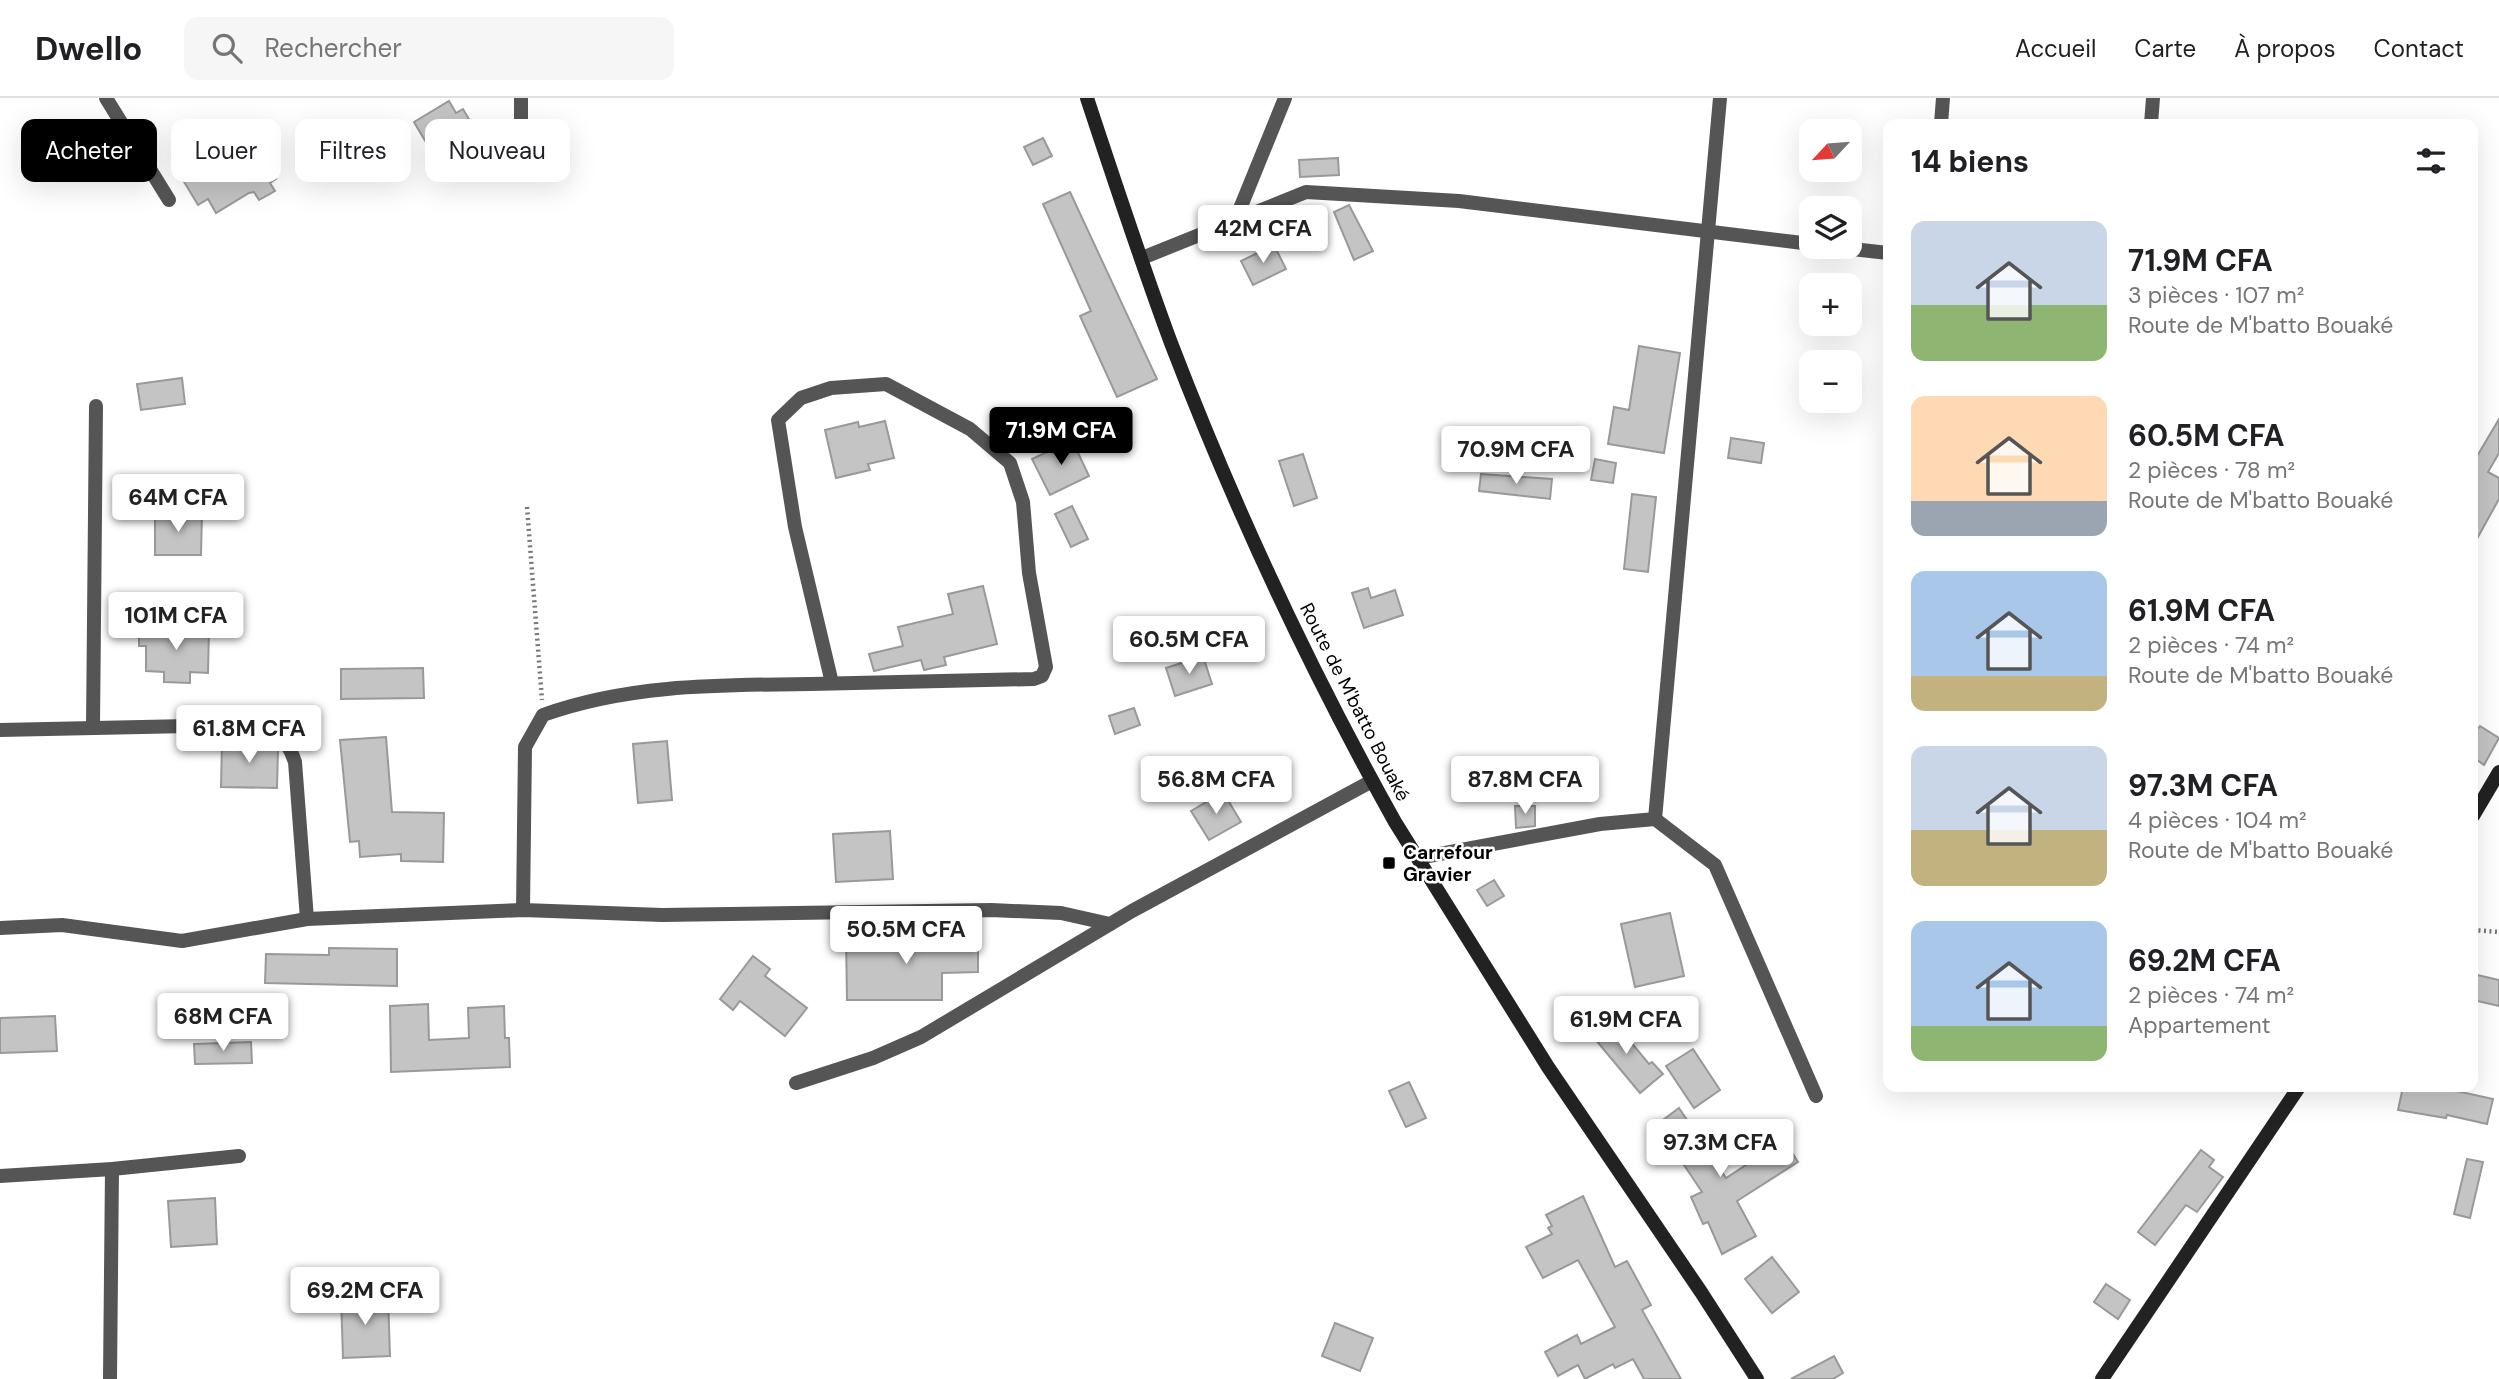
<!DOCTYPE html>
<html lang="fr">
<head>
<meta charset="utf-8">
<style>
  :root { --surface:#fff; --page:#f6f6f6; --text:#202124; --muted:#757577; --line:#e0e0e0; --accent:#000 }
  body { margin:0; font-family:"DM Sans",sans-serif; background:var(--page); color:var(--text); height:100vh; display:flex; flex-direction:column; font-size:26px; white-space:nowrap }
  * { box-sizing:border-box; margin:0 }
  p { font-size:23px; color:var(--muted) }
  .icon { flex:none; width:38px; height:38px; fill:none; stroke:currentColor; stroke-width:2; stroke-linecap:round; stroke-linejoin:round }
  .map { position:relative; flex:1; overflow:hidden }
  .details { position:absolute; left:1883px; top:21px; width:595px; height:973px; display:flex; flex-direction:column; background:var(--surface); border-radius:14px; box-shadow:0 7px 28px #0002 }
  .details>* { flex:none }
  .top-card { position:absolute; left:21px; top:21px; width:665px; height:63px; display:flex; gap:14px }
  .needle { width:46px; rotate:244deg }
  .buttons { position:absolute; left:1799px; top:21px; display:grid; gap:14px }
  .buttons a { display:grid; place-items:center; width:63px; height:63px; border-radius:14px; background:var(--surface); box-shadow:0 7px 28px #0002; font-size:35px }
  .price { position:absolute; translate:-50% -60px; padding:0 16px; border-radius:7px; background:#fff; color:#222; font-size:23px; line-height:46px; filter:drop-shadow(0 2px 4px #0008) }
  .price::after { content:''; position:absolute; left:50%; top:42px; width:21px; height:16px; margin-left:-10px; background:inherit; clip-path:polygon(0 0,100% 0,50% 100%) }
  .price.active { background:var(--accent); color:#fff }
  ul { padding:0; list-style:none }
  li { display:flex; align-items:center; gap:21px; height:175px; padding:0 28px }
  li span { display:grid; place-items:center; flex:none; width:196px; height:140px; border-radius:14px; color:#555 }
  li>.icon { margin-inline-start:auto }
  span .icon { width:84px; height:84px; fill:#fffc; stroke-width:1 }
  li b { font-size:30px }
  h2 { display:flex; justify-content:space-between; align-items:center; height:84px; padding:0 28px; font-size:30px }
  .pill { padding:0 24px; border-radius:14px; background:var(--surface); box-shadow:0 7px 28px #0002; font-size:24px; line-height:63px }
  .pill.active { background:var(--accent); color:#fff }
  header { display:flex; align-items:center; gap:42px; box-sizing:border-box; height:98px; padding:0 35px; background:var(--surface); border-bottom:2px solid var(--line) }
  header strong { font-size:33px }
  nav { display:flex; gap:38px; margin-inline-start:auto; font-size:24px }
  .search { width:490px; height:63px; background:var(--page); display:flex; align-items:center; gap:18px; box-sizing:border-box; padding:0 24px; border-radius:14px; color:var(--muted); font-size:26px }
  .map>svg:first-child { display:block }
  .building { fill:#c4c4c4; stroke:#999; stroke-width:2 }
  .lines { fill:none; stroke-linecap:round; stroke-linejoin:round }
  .path { stroke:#777; stroke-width:4.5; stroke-dasharray:2 3.5; stroke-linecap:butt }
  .street { stroke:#555; stroke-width:14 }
  .secondary { stroke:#222; stroke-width:14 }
  .poi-dot { fill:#000; stroke:#fff; stroke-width:2.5 }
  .labels { text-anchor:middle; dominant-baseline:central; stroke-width:5; stroke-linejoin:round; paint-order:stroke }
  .street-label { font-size:19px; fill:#000; stroke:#fff }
  .poi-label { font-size:19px; font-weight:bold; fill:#000; stroke:#fff; text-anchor:start }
</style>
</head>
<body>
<header>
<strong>Dwello</strong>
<div class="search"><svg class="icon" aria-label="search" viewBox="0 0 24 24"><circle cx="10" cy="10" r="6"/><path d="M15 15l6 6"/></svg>Rechercher</div>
<nav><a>Accueil</a><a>Carte</a><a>À propos</a><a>Contact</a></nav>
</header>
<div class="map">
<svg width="2499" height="1281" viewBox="0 0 2499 1281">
  <rect width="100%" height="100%" fill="#fff"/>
  <g class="building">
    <path d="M449,3L456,15L463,11L476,33L434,58L414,24Z"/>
    <path d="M252,40L276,81L270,85L275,93L259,102L254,94L249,95L216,115L208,101L198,107L183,82Z"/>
    <path d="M1043,40L1052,58L1033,67L1024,49Z"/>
    <path d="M1338,60L1339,77L1300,79L1299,62Z"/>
    <path d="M1070,94L1157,281L1117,299L1080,218L1091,213L1043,106Z"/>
    <path d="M1349,107L1373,153L1354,162L1334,114Z"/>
    <path d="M1274,147L1286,171L1253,187L1241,163Z"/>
    <path d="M1639,248L1680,255L1664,355L1608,346L1614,309L1629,312Z"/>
    <path d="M182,280L185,306L141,312L137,286Z"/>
    <path d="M2499,321V355L2488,374L2499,380V401L2473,448V365Z"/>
    <path d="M885,323L894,360L868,366L870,372L836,380L825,332L858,324L859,329Z"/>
    <path d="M1731,340L1764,345L1761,365L1728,360Z"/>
    <path d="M1072,342L1089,378L1050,397L1032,361Z"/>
    <path d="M1303,356L1317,400L1294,408L1279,363Z"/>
    <path d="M1595,361L1616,365L1613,385L1591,382Z"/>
    <path d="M1481,376L1552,381L1550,401L1479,393Z"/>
    <path d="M1632,396L1656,399L1648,474L1624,471Z"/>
    <path d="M1072,408L1088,441L1071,449L1055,416Z"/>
    <path d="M155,415L202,416L201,457H155Z"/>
    <path d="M983,488L997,546L944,559L946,567L924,572L921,562L874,573L869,556L903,548L898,529L953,516L948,496Z"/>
    <path d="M1368,490L1371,500L1395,492L1403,517L1364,530L1352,495Z"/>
    <path d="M139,529L209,531L208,575L190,574V585L164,584V574L146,573V548H139Z"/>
    <path d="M1203,558L1212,586L1175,598L1166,570Z"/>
    <path d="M423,570L424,600L341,601V571Z"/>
    <path d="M1134,610L1140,627L1115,636L1109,618Z"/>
    <path d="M2480,628L2499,640L2484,667L2473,659V638Z"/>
    <path d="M386,639L392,714L444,715L443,764L401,763V756L360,759L359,743L350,744L340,642Z"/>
    <path d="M222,643L270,644L274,646L278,651L277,690L221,689Z"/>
    <path d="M667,643L672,702L638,705L633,646Z"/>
    <path d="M1489,680L1492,697L1472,700L1469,683Z"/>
    <path d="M1223,694L1241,724L1209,742L1191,713Z"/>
    <path d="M1515,708H1535V728L1516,730Z"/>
    <path d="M890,733L893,781L836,784L833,736Z"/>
    <path d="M1494,782L1504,798L1487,808L1477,792Z"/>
    <path d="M1670,815L1684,878L1635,889L1621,826Z"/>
    <path d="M978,839V874L942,875V902H847L846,840Z"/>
    <path d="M329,850L397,851V888L265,885L266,856L329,857Z"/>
    <path d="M753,858L770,871L765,878L807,910L785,938L740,903L733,912L720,901Z"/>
    <path d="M2473,876L2499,882V908L2473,902Z"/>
    <path d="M428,906L429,942L469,940L468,910L504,908L505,940H509L510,969L391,974L390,908Z"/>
    <path d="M55,918L57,953L0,955V920Z"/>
    <path d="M1610,919L1649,966L1652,964L1663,976L1640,995L1595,941L1601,938L1595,926Z"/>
    <path d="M251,944L252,965L195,966L194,946Z"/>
    <path d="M1693,951L1720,992L1694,1010L1666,968Z"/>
    <path d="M1409,984L1426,1020L1406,1029L1389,993Z"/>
    <path d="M2403,989H2452V992L2493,1001L2487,1026L2447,1017L2446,1020L2398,1012Z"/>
    <path d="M1679,1010L1726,1080L1784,1042L1798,1064L1737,1103L1756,1138L1722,1156L1708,1124L1703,1126L1691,1099L1702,1094L1678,1058L1672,1062L1651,1031Z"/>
    <path d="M2201,1052L2214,1062L2209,1069L2223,1079L2197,1114L2186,1107L2155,1147L2138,1134Z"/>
    <path d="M2467,1061L2483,1064L2470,1120L2454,1116Z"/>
    <path d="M1583,1098L1615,1169L1627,1163L1651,1207L1642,1212L1681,1281H1644L1633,1261L1615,1270L1613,1266L1585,1281L1578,1267L1558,1278L1545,1254L1577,1237L1581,1246L1615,1229L1578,1162L1543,1180L1526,1149L1552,1136L1548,1130L1552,1128L1546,1117Z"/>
    <path d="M215,1100L217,1146L171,1149L168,1103Z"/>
    <path d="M1772,1159L1799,1194L1772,1215L1745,1181Z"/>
    <path d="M2106,1186L2130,1202L2118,1221L2094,1204Z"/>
    <path d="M388,1198L390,1258L343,1260L341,1199Z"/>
    <path d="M1335,1225L1373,1240L1360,1273L1322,1258Z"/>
    <path d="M1834,1258L1843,1275L1833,1281H1791Z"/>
  </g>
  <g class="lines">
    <g class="path">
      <path d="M527,409L542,602"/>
      <path d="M2473,832L2499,834"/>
    </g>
    <g class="street">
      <path d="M106,0L169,102"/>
      <path d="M1941,26L1943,0"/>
      <path d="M2151,26L2153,0"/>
      <path d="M521,29V0"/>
      <path d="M1235,123L1285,0"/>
      <path d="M1834,149L1888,155"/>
      <path d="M1142,160L1306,94L1459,103L1811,146"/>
      <path d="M93,629L96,308"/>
      <path d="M0,632L236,627C268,631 284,631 295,664L307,821"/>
      <path d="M1655,721L1720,0"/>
      <path d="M1418,760L1600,726L1655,721L1715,767L1816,998"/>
      <path d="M523,812L525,649L543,617C629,586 720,587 811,586C885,585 959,583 1034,581L1042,578L1046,569L1029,475L1023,404L1010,365L970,331L886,286L831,290L801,300L778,322L795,429L832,585"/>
      <path d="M0,830L62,827L182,843L307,821L523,812L662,817L991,812L1061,815L1110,826"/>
      <path d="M796,985L873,960L921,939L1132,813L1372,683"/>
      <path d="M0,1078L112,1071L239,1058"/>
      <path d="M110,1281L112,1071"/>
    </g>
    <g class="secondary">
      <path d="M1087,0C1114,82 1141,164 1171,245C1234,409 1309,570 1395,724L1548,969L1701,1194L1757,1281"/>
      <path d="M2473,718L2499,674"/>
      <path d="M2102,1281L2299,989"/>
    </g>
  </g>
  <rect class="poi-dot" x="1382" y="758" width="14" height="14" rx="3.5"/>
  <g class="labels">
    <g class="street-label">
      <text transform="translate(1355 604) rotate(63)">Route de M'batto Bouaké</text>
    </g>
    <g class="poi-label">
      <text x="1403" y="754">Carrefour<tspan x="1403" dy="22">Gravier</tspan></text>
    </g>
  </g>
</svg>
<div class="buttons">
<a><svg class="needle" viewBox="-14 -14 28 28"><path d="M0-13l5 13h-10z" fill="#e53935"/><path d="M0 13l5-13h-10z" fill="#757577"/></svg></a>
<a><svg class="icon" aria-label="layers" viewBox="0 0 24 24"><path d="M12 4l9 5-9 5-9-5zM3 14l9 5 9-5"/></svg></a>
<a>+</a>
<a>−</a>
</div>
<b class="price" style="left:1263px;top:167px">42M CFA</b>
<b class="price active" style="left:1061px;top:369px">71.9M CFA</b>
<b class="price" style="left:1516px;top:388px">70.9M CFA</b>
<b class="price" style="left:178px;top:436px">64M CFA</b>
<b class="price" style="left:176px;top:554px">101M CFA</b>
<b class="price" style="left:1189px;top:578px">60.5M CFA</b>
<b class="price" style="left:249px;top:667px">61.8M CFA</b>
<b class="price" style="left:1216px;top:718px">56.8M CFA</b>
<b class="price" style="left:1525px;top:718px">87.8M CFA</b>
<b class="price" style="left:906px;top:868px">50.5M CFA</b>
<b class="price" style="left:223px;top:955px">68M CFA</b>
<b class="price" style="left:1626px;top:958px">61.9M CFA</b>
<b class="price" style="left:1720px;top:1081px">97.3M CFA</b>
<b class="price" style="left:365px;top:1229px">69.2M CFA</b>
<div class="top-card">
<a class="pill active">Acheter</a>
<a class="pill">Louer</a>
<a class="pill">Filtres</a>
<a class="pill">Nouveau</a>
</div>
<section class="details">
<h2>14 biens<svg class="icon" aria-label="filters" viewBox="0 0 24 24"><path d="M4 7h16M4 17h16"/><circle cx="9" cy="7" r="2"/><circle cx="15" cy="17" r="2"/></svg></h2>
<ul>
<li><span style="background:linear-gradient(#c9d6e8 60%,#8fb573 0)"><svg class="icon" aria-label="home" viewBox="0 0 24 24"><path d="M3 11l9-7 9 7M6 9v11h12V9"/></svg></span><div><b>71.9M CFA</b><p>3 pièces · 107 m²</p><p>Route de M'batto Bouaké</p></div></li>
<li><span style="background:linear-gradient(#ffd9b3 75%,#9aa5b1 0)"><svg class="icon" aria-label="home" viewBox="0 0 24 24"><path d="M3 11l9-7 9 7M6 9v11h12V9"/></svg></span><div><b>60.5M CFA</b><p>2 pièces · 78 m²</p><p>Route de M'batto Bouaké</p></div></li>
<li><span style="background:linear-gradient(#a9c7e8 75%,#c2b280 0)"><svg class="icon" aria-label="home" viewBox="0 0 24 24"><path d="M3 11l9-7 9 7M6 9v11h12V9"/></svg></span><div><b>61.9M CFA</b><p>2 pièces · 74 m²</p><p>Route de M'batto Bouaké</p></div></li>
<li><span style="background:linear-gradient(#c9d6e8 60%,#c2b280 0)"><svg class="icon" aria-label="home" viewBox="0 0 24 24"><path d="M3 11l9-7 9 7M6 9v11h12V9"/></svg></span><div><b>97.3M CFA</b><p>4 pièces · 104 m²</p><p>Route de M'batto Bouaké</p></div></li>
<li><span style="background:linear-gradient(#a9c7e8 75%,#8fb573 0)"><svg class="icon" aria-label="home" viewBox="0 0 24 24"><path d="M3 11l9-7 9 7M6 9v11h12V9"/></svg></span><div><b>69.2M CFA</b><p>2 pièces · 74 m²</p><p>Appartement</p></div></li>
</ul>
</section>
</div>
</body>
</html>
